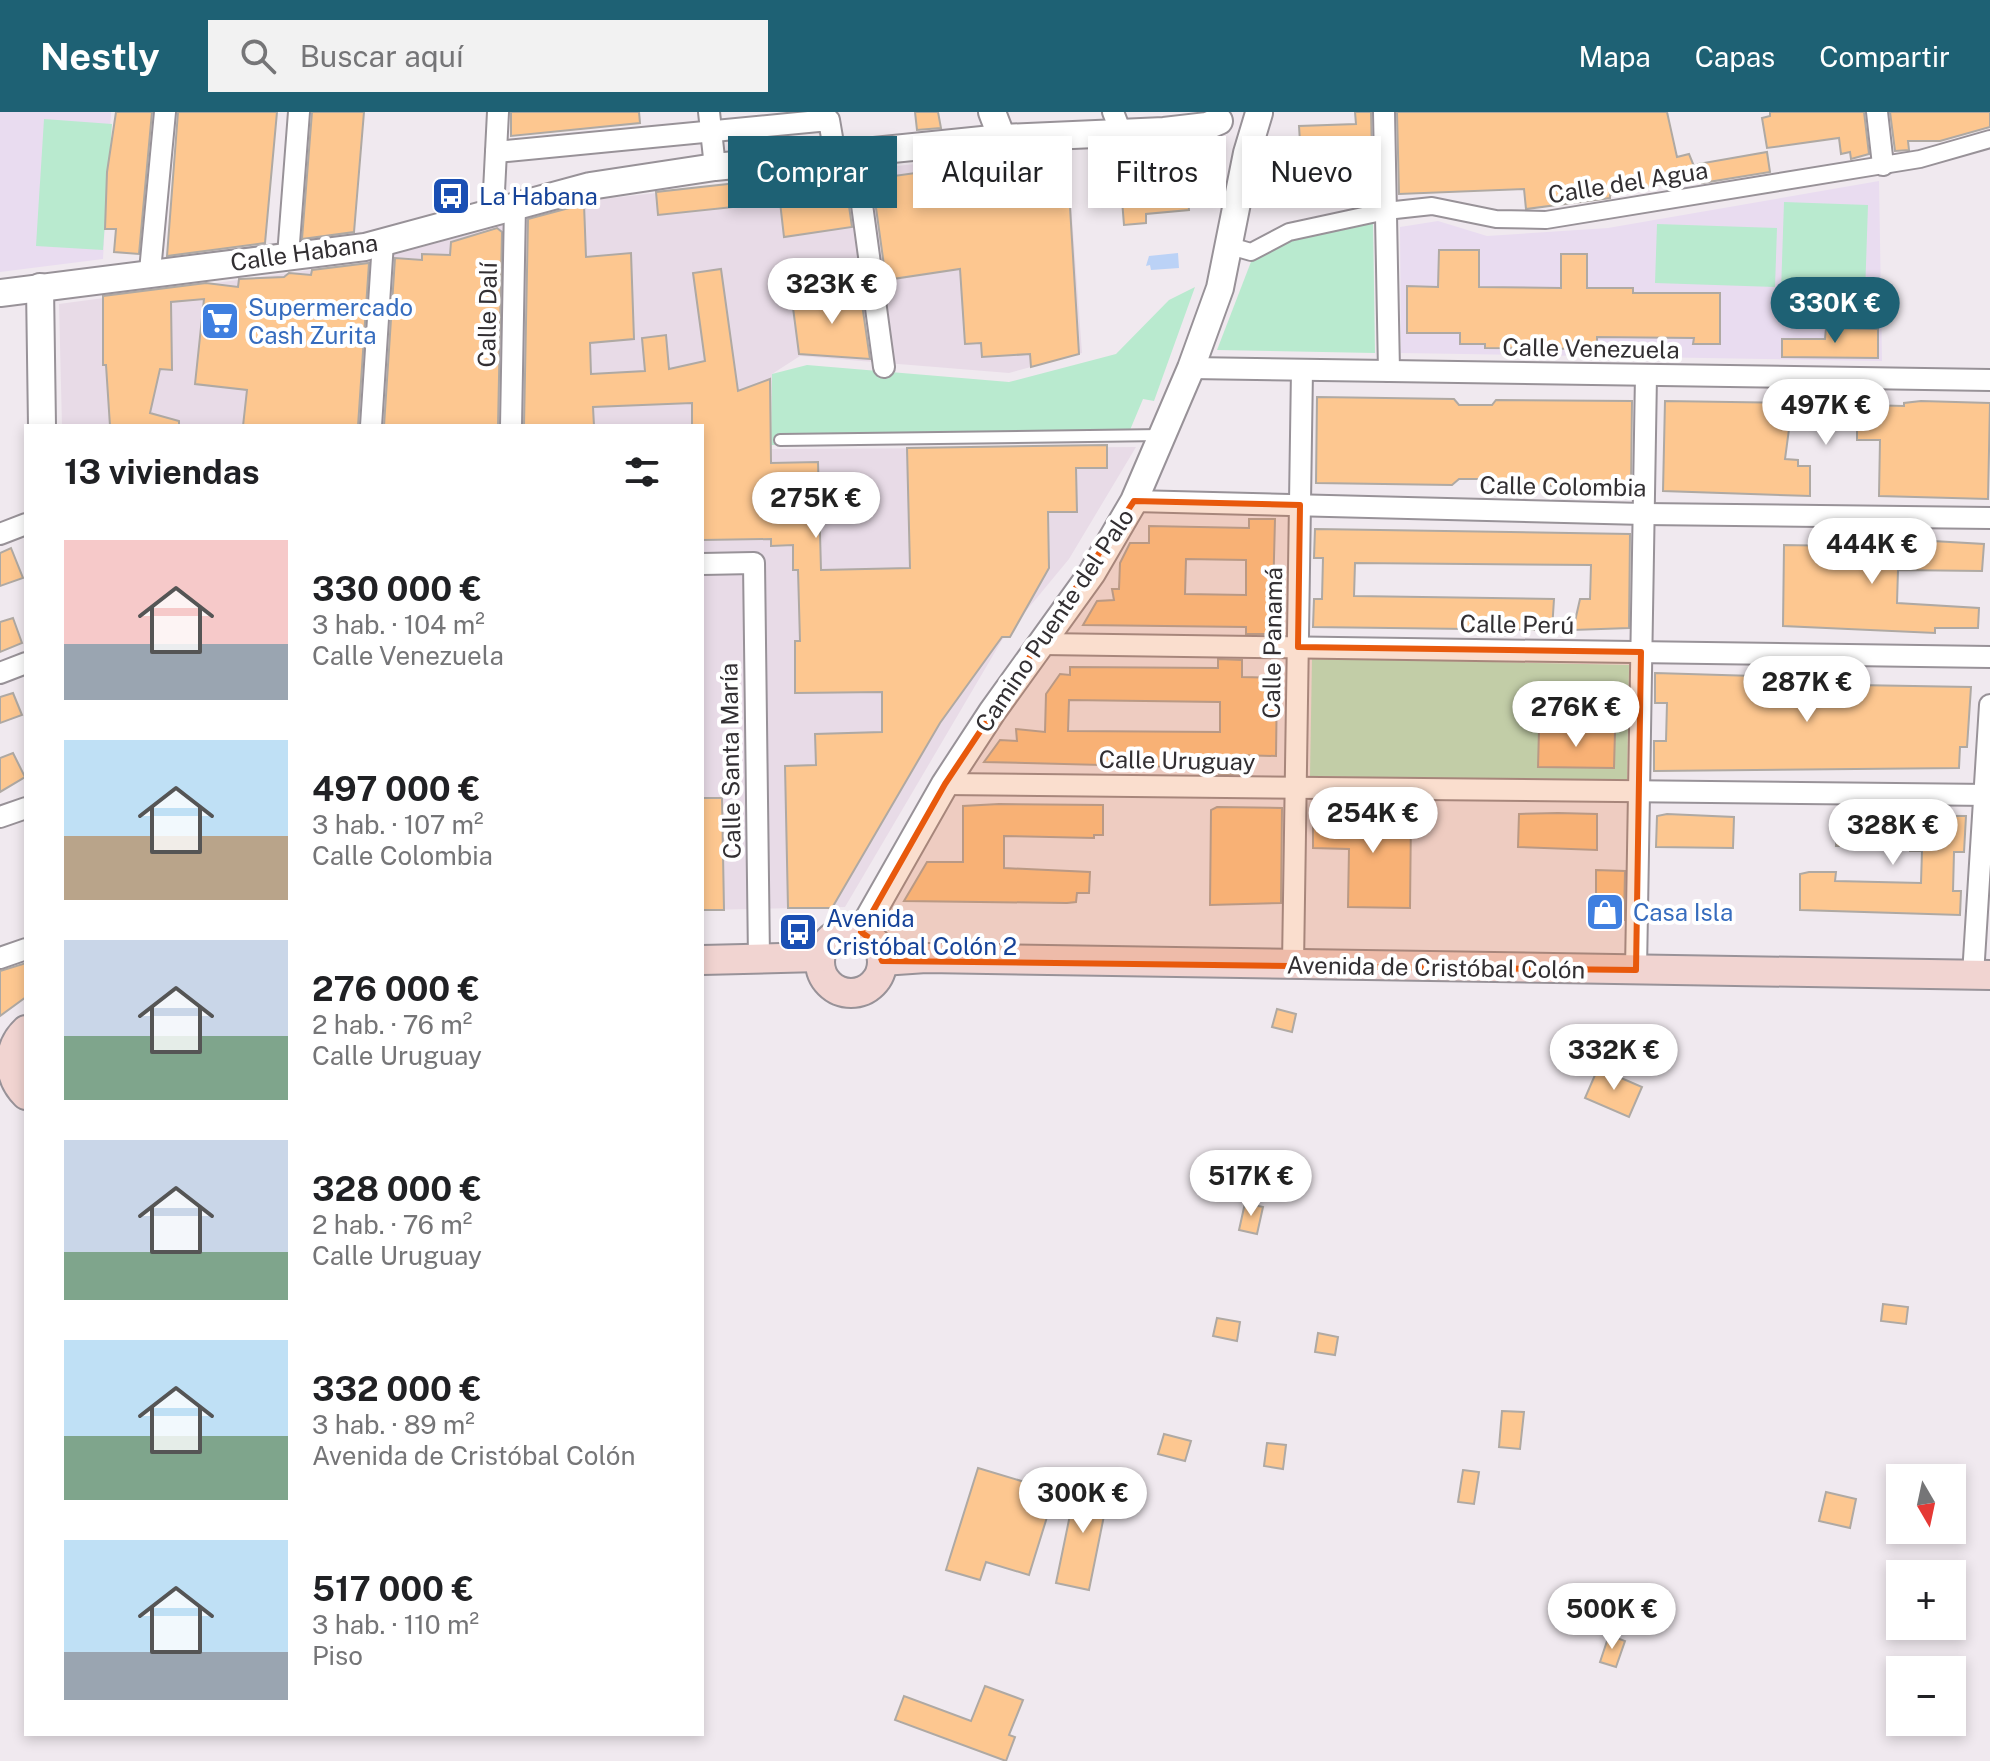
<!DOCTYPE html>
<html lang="es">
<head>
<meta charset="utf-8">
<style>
  :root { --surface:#fff; --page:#f2f2f2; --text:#202124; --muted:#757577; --accent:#1e6174 }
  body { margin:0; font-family:"Public Sans",sans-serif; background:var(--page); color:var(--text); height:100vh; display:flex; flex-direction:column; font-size:30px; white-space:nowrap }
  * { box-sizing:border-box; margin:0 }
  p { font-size:26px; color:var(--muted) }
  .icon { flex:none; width:44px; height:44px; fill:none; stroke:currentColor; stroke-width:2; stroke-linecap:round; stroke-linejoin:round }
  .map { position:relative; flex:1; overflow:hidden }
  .sheet { position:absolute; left:24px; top:312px; width:680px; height:1312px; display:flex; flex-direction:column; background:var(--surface); border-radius:0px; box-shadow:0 4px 12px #0003 }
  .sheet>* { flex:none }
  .top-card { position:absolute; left:728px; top:24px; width:760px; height:72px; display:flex; gap:16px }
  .needle { width:52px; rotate:171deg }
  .tools { position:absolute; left:1886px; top:1352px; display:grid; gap:16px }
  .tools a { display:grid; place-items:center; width:80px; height:80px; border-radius:0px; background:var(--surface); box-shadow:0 4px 12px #0003; font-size:40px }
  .price { position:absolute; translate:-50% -68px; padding:0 18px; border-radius:28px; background:#fff; color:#222; font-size:26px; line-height:52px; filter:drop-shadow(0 2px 4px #0008) }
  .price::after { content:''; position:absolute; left:50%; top:48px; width:24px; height:18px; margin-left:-12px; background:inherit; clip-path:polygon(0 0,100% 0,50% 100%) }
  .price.active { background:var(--accent); color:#fff }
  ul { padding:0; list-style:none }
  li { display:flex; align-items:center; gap:24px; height:200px; padding:0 40px }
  li span { display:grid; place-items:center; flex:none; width:224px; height:160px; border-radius:0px; color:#555 }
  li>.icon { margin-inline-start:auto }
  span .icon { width:96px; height:96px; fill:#fffc; stroke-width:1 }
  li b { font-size:34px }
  h2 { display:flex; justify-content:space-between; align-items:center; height:96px; padding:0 40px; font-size:34px }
  .chip { padding:0 28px; border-radius:0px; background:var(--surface); box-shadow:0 4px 12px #0003; font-size:28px; line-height:72px }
  .chip.active { background:var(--accent); color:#fff }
  header { display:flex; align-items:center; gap:48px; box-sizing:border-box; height:112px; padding:0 40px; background:var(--accent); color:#fff }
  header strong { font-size:38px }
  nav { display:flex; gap:44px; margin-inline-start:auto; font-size:28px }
  .search { width:560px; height:72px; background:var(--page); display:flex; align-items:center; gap:20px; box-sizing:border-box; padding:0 28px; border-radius:0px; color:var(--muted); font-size:30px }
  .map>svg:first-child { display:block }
  .built { fill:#e8dbe7 }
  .education { fill:#e9dcf0 }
  .green { fill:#b9eacf }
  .water { fill:#bbd2f6 }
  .building { fill:#fdc790; stroke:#afa9a3; stroke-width:2; fill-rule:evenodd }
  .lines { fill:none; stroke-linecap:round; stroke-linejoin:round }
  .service-casing { stroke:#989298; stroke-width:14 }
  .pedestrian-casing { stroke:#989298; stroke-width:20 }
  .minor-casing { stroke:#989298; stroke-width:24 }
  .tertiary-casing { stroke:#989298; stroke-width:30 }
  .secondary-casing { stroke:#989298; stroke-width:32 }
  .service { stroke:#fff; stroke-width:10 }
  .pedestrian { stroke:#fff; stroke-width:16 }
  .minor { stroke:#fff; stroke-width:20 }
  .tertiary { stroke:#fff; stroke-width:26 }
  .secondary { stroke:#f1d4d1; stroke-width:28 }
  .marked { fill:#e8590c; fill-opacity:0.2; stroke:#e8590c; stroke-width:6; stroke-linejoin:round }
  .labels { text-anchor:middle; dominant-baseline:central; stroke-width:8; stroke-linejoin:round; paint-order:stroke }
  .street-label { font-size:24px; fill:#322f32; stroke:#fff }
  .transit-label { font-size:24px; fill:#164399; stroke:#fff; text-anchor:start }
  .shop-label { font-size:24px; fill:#366cbe; stroke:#fff; text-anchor:start }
</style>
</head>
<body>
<header>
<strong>Nestly</strong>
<div class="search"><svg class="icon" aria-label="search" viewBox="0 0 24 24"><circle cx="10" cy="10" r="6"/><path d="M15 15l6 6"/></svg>Buscar aquí</div>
<nav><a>Mapa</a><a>Capas</a><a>Compartir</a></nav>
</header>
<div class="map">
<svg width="1990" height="1649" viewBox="0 0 1990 1649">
  <rect width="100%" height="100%" fill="#f0e9ef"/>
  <path class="built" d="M1067,35L1082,241L1009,261L800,244L772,262V337L1136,335L1069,447L1002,528L845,795L702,798V314H62L59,192L363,151L593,88Z"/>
  <g class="education">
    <path d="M0,0H111L103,147L0,160Z"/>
    <path d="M1879,69L1882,249L1401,241L1400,115L1438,109L1487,124L1608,116Z"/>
  </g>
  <g class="green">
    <path d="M44,7L112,12L103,138L36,134Z"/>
    <path d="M1784,90L1868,93L1864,212L1780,209Z"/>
    <path d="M1373,107L1375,241L1217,238L1254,142L1271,130Z"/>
    <path d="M1657,112L1777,116L1775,175L1655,171Z"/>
    <path d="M1195,175L1154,289L1143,287L1125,330L771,333L772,262L807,253L1009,270L1116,242L1169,188Z"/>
    <path d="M1312,546L1629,553L1627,671L1310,664Z"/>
  </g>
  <path class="water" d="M1178,141L1179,156L1151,158L1150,153L1146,154L1149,144Z"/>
  <g class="building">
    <path d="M116,0H152L139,142L114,140L116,117H105L107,60Z"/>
    <path d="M178,0H277L265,131L167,144Z"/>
    <path d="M312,0H364L354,120L302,127Z"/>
    <path d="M511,0H639L640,11L511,24Z"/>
    <path d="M915,0H938L941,16L917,18Z"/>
    <path d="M1355,0H1371L1373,85L1357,86V77H1346L1345,44L1322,45L1318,49L1301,46L1299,14L1356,12Z"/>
    <path d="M1397,0H1667L1677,45L1689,42L1698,64L1610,83V86L1526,97L1524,77L1399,82Z"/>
    <path d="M1770,0H1864L1869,42L1851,47L1850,40L1841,42L1839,26L1767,36L1762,6L1770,4Z"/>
    <path d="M1890,0H1990V15L1940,29H1908L1909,38L1895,39Z"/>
    <path d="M1767,40L1770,60L1702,71L1698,52Z"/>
    <path d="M1018,53L1020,82L1069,79L1079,242L1031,255L1030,242L982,245L981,231L965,232L960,157L886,168L872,67L937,58Z"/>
    <path d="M844,59L852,115L784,125L780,90L658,103L656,80Z"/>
    <path d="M1154,61V67L1186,65L1189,98L1146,102V111L1124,113L1120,63Z"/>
    <path d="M584,92L586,145L631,141L634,227L590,231L591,262L645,259L642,226L666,223L669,257L705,249L693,161L721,157L738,279L770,267L771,351L818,350L821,458L910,456L907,336L1107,333V356H1076L1077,400H1048L1049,456L1010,525H1002L940,611L832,796H788L785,654L816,653L815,622L882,620V580L795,581V529H800L798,458H793V433L771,434V427L702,428V314H692V291L593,295L594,314H524L528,107Z"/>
    <path d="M497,116L502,120L498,314H384L395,146L422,148V142L450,143L451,130Z"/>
    <path d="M1439,138H1479V175L1561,176V142H1587V176H1633V181H1720V232H1693L1694,226L1597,225V237L1485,236V232H1460V221H1407V174L1438,175Z"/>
    <path d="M369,151L358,314H243L247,278L195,272L204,187L171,190L172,258L160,257L150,301L179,309V314H110L106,253H103V184L206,171L238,175L239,167L284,165L289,161L311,163L312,158Z"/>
    <path d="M860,178L870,247L799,242L792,188Z"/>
    <path d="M1826,216L1878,217V246L1782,245V227H1825Z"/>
    <path d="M1317,285L1454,287L1459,293H1492L1496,288L1632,289L1631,375L1495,373L1490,372L1491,367H1459L1452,373L1316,371Z"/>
    <path d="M1800,288H1835L1834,299H1866V293L1904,294V291L1921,289L1990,291L1988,387L1879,384L1880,328H1857V318L1789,317L1785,347L1798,348V354H1810V384L1663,379L1665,289L1789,291Z"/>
    <path d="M1249,407H1275L1272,522H1246V515L1083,513L1097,489L1114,488L1112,477H1119L1120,451L1130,431H1149V414L1249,416ZM1186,447L1246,448V483L1185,482Z"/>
    <path d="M1315,417L1630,422L1629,516L1573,518L1580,487H1590L1591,453L1355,451L1354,484L1554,487L1552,518L1313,515L1314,487H1322L1323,446H1314Z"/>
    <path d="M1898,427L1984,432L1982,459L1898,458L1897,491L1979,496L1978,516H1935V521L1783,514L1784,433L1898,435Z"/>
    <path d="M11,436L23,466L0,474V441Z"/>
    <path d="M13,506L22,531L0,540V510Z"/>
    <path d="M1218,547L1242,548V565L1277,566L1276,644L1238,643V662H1219V656L984,650L1000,628L1017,629L1016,617L1045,620L1046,582L1060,562L1070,563V555L1218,556ZM1069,588L1220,590V620L1068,619Z"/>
    <path d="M1655,561L1856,567L1855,573L1971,575L1967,635H1960L1959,656L1654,659V629H1666L1667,591H1655Z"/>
    <path d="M13,581L22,603L0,611V585Z"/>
    <path d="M1539,618L1615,619L1614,656L1538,655Z"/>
    <path d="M13,641L25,665L0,680V646Z"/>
    <path d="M702,686H722L724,798H702Z"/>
    <path d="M999,692L1103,693V723H1094V726L1004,724V756L1090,760L1089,781H1077L1076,790L1067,791L904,789L927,750H963V694Z"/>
    <path d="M1217,695L1282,696L1281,791L1210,793L1211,698Z"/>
    <path d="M1350,696L1403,697V702H1411L1410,796L1348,795L1349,737L1313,736V710H1350Z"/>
    <path d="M1558,701L1597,702V738L1518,735L1519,702Z"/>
    <path d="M1667,702L1734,705L1733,736L1656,735L1657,704Z"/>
    <path d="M1837,703L1966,704L1964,740H1954L1953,779H1961L1960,803L1800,798V762L1809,760H1836L1835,769L1921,771L1922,739H1910V735L1836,734Z"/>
    <path d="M1596,758L1625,759L1624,808H1596Z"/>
    <path d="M26,851V885L0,904V859Z"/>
    <path d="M1277,897L1296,902L1292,920L1272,915Z"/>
    <path d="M1598,956L1642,975L1629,1005L1585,986Z"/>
    <path d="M1245,1091L1263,1095L1257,1122L1239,1118Z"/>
    <path d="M1883,1192L1908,1195L1906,1212L1881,1209Z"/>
    <path d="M1217,1206L1240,1210L1237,1229L1213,1224Z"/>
    <path d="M1318,1221L1338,1225L1335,1243L1315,1240Z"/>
    <path d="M1502,1299L1524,1300L1520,1337L1499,1335Z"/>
    <path d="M1164,1322L1191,1329L1185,1349L1158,1342Z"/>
    <path d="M1267,1331L1286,1333L1283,1357L1264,1354Z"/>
    <path d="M978,1356L1038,1374L1040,1368L1057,1373L1029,1463L986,1450L980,1468L946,1458Z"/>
    <path d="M1463,1358L1479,1360L1474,1392L1458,1390Z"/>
    <path d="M1077,1369L1110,1374L1089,1478L1056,1471Z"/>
    <path d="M1826,1380L1856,1387L1850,1416L1819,1409Z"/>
    <path d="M1609,1523L1625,1529L1616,1555L1600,1550Z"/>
    <path d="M985,1574L1023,1588L1009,1623L1015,1625L1006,1649L895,1608L904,1584L971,1609Z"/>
  </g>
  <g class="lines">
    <g class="service-casing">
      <path id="service" d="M780,328L1162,323"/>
    </g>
    <g class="pedestrian-casing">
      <path id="pedestrian" d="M1230,134L1251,140L1289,120L1386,99L1432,94L1496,107L1546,108L1920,47L1990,27"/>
    </g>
    <g class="minor-casing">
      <g id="minor">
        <path d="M709,0L715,55"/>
        <path d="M1113,0L1120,18"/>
        <path d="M1384,0L1389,259"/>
        <path d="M1877,0L1883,53"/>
        <path d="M496,40L829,8L835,43"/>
        <path d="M855,41L884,255"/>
        <path d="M493,99L498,0"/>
        <path d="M288,144L299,0"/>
        <path d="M150,159L165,0"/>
        <path d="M1191,256L1990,268"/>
        <path d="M371,314L383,130"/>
        <path d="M511,314L515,93"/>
        <path d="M1134,389L1644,402L1990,406"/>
        <path d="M0,422L26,412"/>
        <path d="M702,452L754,451L759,847"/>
        <path d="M1043,532L1990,545"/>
        <path d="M0,561L26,551"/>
        <path d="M945,672L1990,683"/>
        <path d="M0,705L26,696"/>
        <path d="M0,846L26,837"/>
        <path d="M1293,853L1302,258"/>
        <path d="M1636,858L1646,263"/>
        <path d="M1973,863L1990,593"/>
      </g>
    </g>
    <g class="tertiary-casing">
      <g id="tertiary">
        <path d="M992,0L1002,26"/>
        <path d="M40,175L42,314"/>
        <path d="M0,181L365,135L590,74L715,55L1002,26L1164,19L1207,14L1219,9"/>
        <path d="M861,820L945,672L992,600L1092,461L1134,389L1191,256L1220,176L1247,41L1259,1"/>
      </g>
    </g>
    <g class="secondary-casing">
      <g id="secondary">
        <circle cx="851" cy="850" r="31"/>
        <path d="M702,848L819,845"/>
        <path d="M882,849L926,846L1990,863"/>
        <path d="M26,918C7,936 7,964 26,983"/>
      </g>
    </g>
    <use href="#service" class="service"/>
    <use href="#pedestrian" class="pedestrian"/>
    <use href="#minor" class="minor"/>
    <use href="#tertiary" class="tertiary"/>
    <use href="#secondary" class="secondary"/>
  </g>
  <path class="marked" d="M1134,389L1300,393L1298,535L1641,540L1636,858L882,849L875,830L861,820L945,672Z"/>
  <defs>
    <g id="bus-square" transform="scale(2)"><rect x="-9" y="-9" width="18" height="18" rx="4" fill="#1a4fb4" stroke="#fff"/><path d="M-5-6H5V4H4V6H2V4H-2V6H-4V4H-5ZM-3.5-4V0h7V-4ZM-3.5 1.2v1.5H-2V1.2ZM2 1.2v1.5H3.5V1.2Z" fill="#fff"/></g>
    <g id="supermarket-square" transform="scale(2)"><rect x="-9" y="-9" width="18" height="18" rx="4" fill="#3f7fe0" stroke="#fff"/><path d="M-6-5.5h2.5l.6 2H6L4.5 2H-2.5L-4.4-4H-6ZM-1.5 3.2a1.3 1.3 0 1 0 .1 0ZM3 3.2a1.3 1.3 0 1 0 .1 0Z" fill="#fff"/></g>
    <g id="shop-square" transform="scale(2)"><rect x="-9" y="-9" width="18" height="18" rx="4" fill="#3f7fe0" stroke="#fff"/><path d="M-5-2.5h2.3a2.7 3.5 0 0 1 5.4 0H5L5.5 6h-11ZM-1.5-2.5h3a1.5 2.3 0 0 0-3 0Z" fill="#fff"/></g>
  </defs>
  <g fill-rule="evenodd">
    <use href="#bus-square" x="451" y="84"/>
    <use href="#supermarket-square" x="220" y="209"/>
    <use href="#shop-square" x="1605" y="800"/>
    <use href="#bus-square" x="798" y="820"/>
  </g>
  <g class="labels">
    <g class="street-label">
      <text transform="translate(1628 70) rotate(-9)">Calle del Agua</text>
      <text transform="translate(304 140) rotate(-8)">Calle Habana</text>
      <text transform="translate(487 203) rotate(-89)">Calle Dalí</text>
      <text transform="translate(1591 236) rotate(1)">Calle Venezuela</text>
      <text transform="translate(1563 374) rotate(1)">Calle Colombia</text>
      <text transform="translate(1054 508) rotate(-56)">Camino Puente del Palo</text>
      <text transform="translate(1517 512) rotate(1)">Calle Perú</text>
      <text transform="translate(1272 531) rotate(-89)">Calle Panamá</text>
      <text transform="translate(1177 648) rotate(1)">Calle Uruguay</text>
      <text transform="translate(730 649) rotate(-91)">Calle Santa María</text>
      <text transform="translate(1436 855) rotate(1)">Avenida de Cristóbal Colón</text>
    </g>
    <g class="transit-label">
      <text x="479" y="84">La Habana</text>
      <text x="826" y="806">Avenida<tspan x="826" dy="28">Cristóbal Colón 2</tspan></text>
    </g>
    <g class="shop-label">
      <text x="248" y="195">Supermercado<tspan x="248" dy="28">Cash Zurita</tspan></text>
      <text x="1633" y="800">Casa Isla</text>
    </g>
  </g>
</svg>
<div class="tools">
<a><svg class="needle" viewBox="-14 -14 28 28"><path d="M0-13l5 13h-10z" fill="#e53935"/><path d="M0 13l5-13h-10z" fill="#757577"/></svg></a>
<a>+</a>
<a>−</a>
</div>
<b class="price" style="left:832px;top:214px">323K €</b>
<b class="price active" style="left:1835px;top:233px">330K €</b>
<b class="price" style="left:1826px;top:335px">497K €</b>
<b class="price" style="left:816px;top:428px">275K €</b>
<b class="price" style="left:1872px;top:474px">444K €</b>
<b class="price" style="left:1807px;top:612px">287K €</b>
<b class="price" style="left:1576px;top:637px">276K €</b>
<b class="price" style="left:1373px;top:743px">254K €</b>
<b class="price" style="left:1893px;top:755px">328K €</b>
<b class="price" style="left:1614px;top:980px">332K €</b>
<b class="price" style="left:1251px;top:1106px">517K €</b>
<b class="price" style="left:1083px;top:1423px">300K €</b>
<b class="price" style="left:1612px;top:1539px">500K €</b>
<div class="top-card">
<a class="chip active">Comprar</a>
<a class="chip">Alquilar</a>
<a class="chip">Filtros</a>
<a class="chip">Nuevo</a>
</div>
<section class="sheet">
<h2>13 viviendas<svg class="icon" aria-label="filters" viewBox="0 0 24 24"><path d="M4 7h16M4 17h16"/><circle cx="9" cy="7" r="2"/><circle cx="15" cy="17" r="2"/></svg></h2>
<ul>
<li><span style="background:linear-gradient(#f6c9c9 65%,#9aa5b1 0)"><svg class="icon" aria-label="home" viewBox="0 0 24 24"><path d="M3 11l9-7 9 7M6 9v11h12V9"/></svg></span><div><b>330 000 €</b><p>3 hab. · 104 m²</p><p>Calle Venezuela</p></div></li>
<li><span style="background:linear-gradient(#bfe0f5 60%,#b9a48a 0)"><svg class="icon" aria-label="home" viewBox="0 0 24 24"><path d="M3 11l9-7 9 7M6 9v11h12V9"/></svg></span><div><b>497 000 €</b><p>3 hab. · 107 m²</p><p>Calle Colombia</p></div></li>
<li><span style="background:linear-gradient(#c9d6e8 60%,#7fa58c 0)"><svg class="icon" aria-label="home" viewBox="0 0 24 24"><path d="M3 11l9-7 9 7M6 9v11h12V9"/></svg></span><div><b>276 000 €</b><p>2 hab. · 76 m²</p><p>Calle Uruguay</p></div></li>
<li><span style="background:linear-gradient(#c9d6e8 70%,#7fa58c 0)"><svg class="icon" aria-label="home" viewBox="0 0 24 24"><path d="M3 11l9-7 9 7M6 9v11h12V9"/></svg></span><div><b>328 000 €</b><p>2 hab. · 76 m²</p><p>Calle Uruguay</p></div></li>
<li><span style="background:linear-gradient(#bfe0f5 60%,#7fa58c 0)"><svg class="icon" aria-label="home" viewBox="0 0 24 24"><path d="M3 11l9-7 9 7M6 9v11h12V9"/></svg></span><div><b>332 000 €</b><p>3 hab. · 89 m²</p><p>Avenida de Cristóbal Colón</p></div></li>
<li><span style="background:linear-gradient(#bfe0f5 70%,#9aa5b1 0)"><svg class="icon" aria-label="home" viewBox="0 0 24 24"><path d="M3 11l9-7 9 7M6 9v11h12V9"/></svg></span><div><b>517 000 €</b><p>3 hab. · 110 m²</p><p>Piso</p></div></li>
</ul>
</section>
</div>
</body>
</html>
